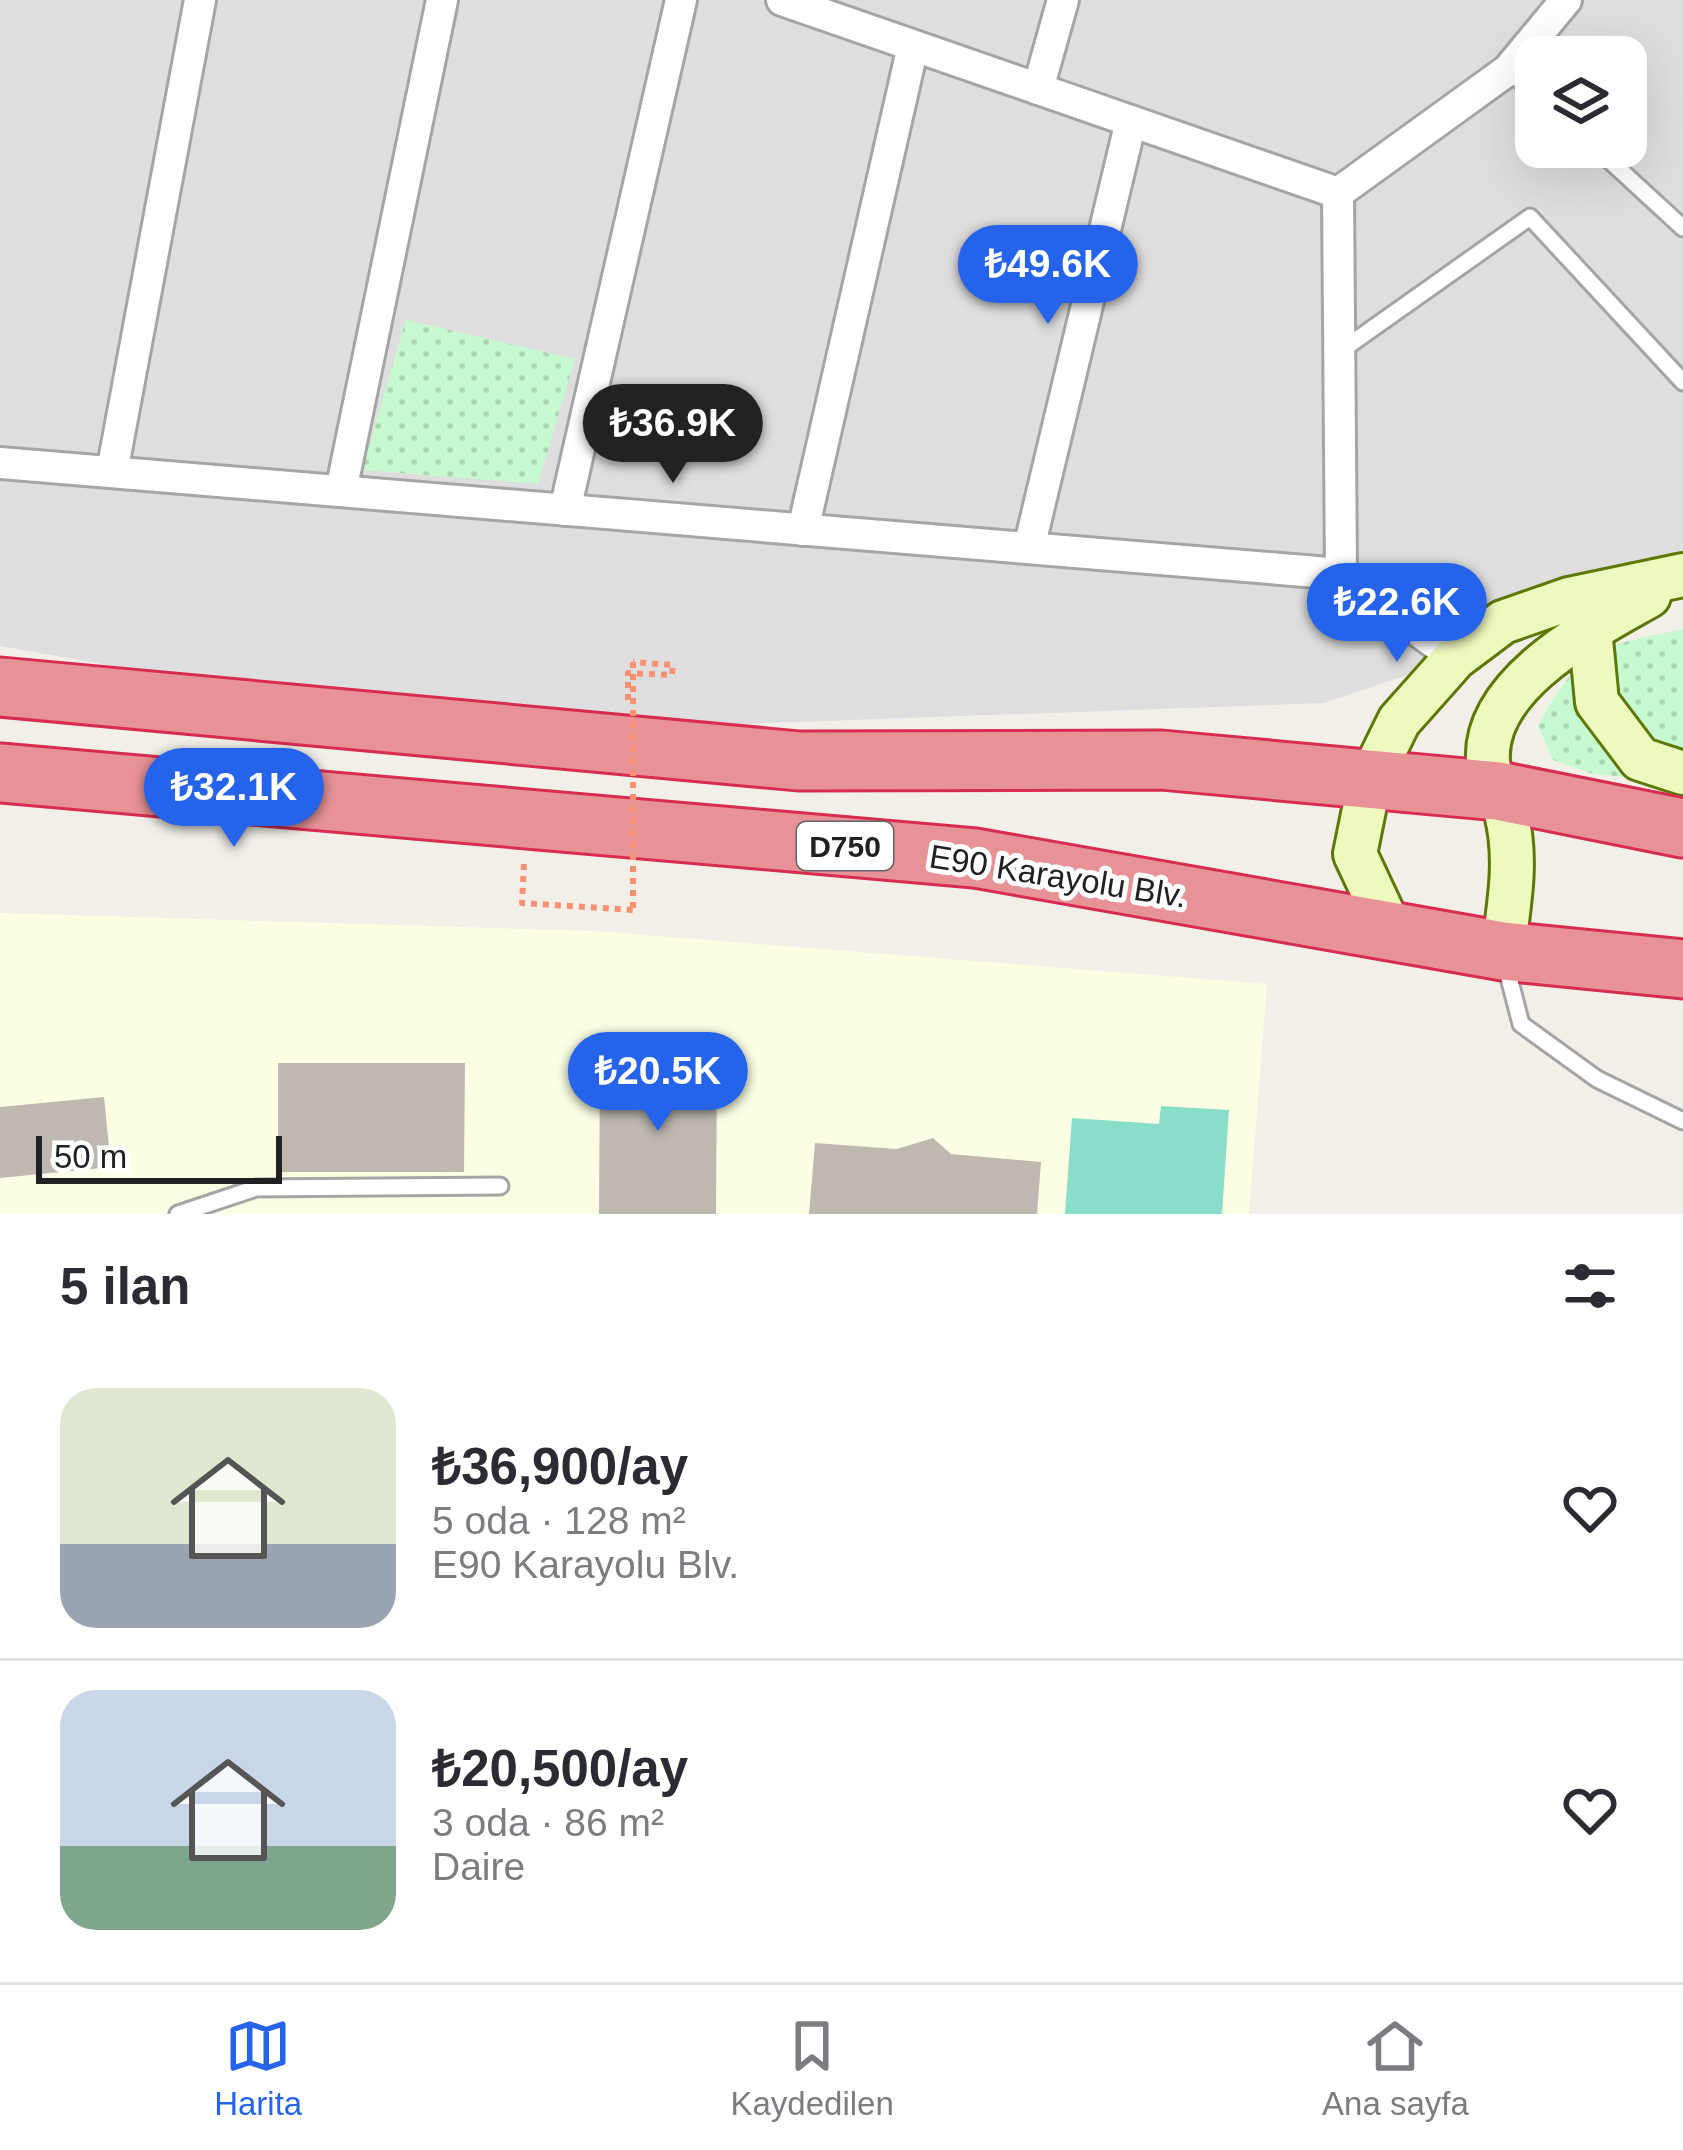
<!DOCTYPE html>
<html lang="tr">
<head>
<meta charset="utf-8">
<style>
  :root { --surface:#fff; --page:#f7f7f7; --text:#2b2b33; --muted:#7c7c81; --line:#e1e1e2; --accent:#2563eb }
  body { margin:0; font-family:Arial,sans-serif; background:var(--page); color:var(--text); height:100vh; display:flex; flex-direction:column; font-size:45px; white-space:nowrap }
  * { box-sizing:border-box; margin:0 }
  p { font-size:39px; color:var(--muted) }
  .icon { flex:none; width:66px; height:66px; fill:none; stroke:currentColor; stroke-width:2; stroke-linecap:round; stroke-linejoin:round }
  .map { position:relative; height:1214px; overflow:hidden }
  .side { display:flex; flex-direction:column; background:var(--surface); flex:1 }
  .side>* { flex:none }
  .buttons { position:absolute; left:1515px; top:36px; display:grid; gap:24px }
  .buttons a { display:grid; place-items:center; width:132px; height:132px; border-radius:24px; background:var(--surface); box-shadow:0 12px 48px #0002; font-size:60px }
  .scale { position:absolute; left:36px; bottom:30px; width:246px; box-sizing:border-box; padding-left:12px; border:6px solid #212121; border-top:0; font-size:33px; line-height:42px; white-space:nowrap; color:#212121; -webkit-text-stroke:9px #fff; paint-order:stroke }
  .price { position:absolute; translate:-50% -102px; padding:0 27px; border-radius:42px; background:var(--accent); color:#fff; font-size:39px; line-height:78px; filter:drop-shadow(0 3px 6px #0008) }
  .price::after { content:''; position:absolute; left:50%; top:72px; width:36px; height:27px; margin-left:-18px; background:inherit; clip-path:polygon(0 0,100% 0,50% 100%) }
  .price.on { background:#222; color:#fff }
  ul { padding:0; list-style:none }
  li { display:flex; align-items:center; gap:36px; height:300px; padding:0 60px }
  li+li { border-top:3px solid var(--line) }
  li span { display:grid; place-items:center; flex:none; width:336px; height:240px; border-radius:36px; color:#555 }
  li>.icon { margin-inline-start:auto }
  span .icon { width:144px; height:144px; fill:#fffc; stroke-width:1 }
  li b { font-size:51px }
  h2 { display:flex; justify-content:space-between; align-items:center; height:144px; padding:0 60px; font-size:51px }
  .menu { display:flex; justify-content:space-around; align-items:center; height:168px; border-top:3px solid var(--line); background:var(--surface); font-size:33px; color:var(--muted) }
  .menu a { display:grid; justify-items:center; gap:6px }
  .menu .on { color:var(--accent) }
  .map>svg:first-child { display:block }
  .residential { fill:#dfdede; fill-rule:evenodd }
  .education { fill:#fbfee3 }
  .park { fill:url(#park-dots) }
  .pitch { fill:#88dec8 }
  .building { fill:#beb8b1 }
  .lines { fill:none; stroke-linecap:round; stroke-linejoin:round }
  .lane-casing { stroke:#a5a5a5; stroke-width:21 }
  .street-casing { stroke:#a5a5a5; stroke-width:36 }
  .secondary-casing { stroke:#5d7807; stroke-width:48 }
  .highway-casing { stroke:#d82b50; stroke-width:63 }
  .path { stroke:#f79172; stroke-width:6; stroke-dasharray:6 6; stroke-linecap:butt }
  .lane { stroke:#fff; stroke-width:15 }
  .street { stroke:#fff; stroke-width:30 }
  .secondary { stroke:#eef9be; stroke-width:42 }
  .highway { stroke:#e69296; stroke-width:57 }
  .path-bridge { stroke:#f79172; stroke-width:6; stroke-dasharray:6 6; stroke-linecap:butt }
  .labels { text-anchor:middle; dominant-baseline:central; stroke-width:10; stroke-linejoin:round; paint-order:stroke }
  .shield { fill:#fff; stroke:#646464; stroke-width:3 }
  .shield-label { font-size:30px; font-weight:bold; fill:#212121 }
  .street-label { font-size:33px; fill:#212121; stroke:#fff }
</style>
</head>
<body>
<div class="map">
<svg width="1683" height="1214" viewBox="0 0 1683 1214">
  <defs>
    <pattern id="park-dots" width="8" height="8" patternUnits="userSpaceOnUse" patternTransform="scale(3)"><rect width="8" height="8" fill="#c7f9d1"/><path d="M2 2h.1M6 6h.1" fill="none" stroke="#abd5b3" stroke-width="1.8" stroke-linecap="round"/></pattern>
  </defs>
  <rect width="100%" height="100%" fill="#f1efe8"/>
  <path class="residential" d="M0,0H1683V582L1324,703L495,733L0,646ZM1536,57H1626V147H1536Z"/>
  <path class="education" d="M0,913L593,931L1267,984L1249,1214H0Z"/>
  <g class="park">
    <path d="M406,320L575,359L538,484L362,470Z"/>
    <path d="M1683,629V784L1589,773L1553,760L1538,726C1581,646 1598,647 1683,629Z"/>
  </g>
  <path class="pitch" d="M1161,1106L1229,1110L1222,1214H1065L1072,1118L1159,1124Z"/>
  <g class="building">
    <path d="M600,1055H717L716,1214H599Z"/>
    <path d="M278,1063H465L464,1172H278Z"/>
    <path d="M104,1097L111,1167L0,1178V1107Z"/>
    <path d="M933,1138L951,1154L1041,1162L1037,1214H809L815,1143L897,1149Z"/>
  </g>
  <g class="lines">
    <g class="lane-casing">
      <g id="lane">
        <path d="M1508,70L1536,95"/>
        <path d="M1595,147L1683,228"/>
        <path d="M1342,350L1530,217L1683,382"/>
        <path d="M1506,966L1521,1024L1597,1079L1683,1121"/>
        <path d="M178,1214L256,1188L500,1186"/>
      </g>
    </g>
    <g class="street-casing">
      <g id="street">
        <path d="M782,0L1338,193L1341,574"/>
        <path d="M1038,89L1063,0"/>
        <path d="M1338,193L1508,70L1566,0"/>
        <path d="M0,463L1341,574L1455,658"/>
        <path d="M112,472L200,0"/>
        <path d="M341,491L442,0"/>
        <path d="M565,510L681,0"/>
        <path d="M803,530L913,46"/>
        <path d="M1029,548L1131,121"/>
      </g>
    </g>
    <g class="secondary-casing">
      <g id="secondary">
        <path d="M1590,629L1597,702L1640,759L1683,773"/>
        <path d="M1392,933L1355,854L1370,780L1399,721L1455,658L1503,622L1569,599L1683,575"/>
        <path d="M1503,951C1509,904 1518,860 1506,813C1502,796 1489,778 1488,761C1483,683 1593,628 1649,596"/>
      </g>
    </g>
    <g class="highway-casing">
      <g id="highway">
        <path d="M0,687L799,761L1161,760L1498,791L1683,828"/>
        <path d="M0,773L975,858L1503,951L1683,969"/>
      </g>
    </g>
    <g class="path">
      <path d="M628,700V673L672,675L673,665L633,662"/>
      <path d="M524,864L522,903L633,910"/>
    </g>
    <use href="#lane" class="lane"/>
    <use href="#street" class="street"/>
    <use href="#secondary" class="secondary"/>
    <use href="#highway" class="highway"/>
    <path class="path-bridge" d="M633,662V910"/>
  </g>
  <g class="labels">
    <rect class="shield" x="797" y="822" width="96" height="48" rx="9"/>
    <g class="shield-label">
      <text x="845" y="846">D750</text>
    </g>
    <g class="street-label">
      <text transform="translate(1058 876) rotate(9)">E90 Karayolu Blv.</text>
    </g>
  </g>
</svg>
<div class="buttons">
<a><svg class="icon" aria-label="layers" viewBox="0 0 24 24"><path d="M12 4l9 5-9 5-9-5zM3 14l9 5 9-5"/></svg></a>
</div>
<div class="scale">50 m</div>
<b class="price" style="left:1048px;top:327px">₺49.6K</b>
<b class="price on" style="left:673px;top:486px">₺36.9K</b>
<b class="price" style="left:1397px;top:665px">₺22.6K</b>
<b class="price" style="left:234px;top:850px">₺32.1K</b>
<b class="price" style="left:658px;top:1134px">₺20.5K</b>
</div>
<section class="side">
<h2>5 ilan<svg class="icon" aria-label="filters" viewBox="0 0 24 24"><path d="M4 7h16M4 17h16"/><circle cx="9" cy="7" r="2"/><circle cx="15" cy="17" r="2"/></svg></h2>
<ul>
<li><span style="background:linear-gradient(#dfe7d0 65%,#9aa5b1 0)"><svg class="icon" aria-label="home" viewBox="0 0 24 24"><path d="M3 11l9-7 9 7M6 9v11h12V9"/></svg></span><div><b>₺36,900/ay</b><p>5 oda · 128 m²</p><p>E90 Karayolu Blv.</p></div><svg class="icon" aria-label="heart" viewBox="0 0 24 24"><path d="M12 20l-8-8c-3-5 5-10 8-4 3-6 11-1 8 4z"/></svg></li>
<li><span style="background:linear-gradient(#c9d6e8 65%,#7fa58c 0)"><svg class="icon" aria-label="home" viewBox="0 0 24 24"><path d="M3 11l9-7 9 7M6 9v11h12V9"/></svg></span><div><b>₺20,500/ay</b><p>3 oda · 86 m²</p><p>Daire</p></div><svg class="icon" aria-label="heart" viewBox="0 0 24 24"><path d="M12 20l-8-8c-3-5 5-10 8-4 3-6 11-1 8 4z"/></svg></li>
</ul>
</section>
<nav class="menu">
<a class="on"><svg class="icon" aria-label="map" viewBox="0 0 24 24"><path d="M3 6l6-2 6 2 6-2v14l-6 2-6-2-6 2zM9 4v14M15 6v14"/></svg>Harita</a>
<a><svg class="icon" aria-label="saved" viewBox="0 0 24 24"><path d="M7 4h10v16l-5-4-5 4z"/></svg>Kaydedilen</a>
<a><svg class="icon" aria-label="home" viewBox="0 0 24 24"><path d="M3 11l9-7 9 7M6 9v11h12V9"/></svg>Ana sayfa</a>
</nav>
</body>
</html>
